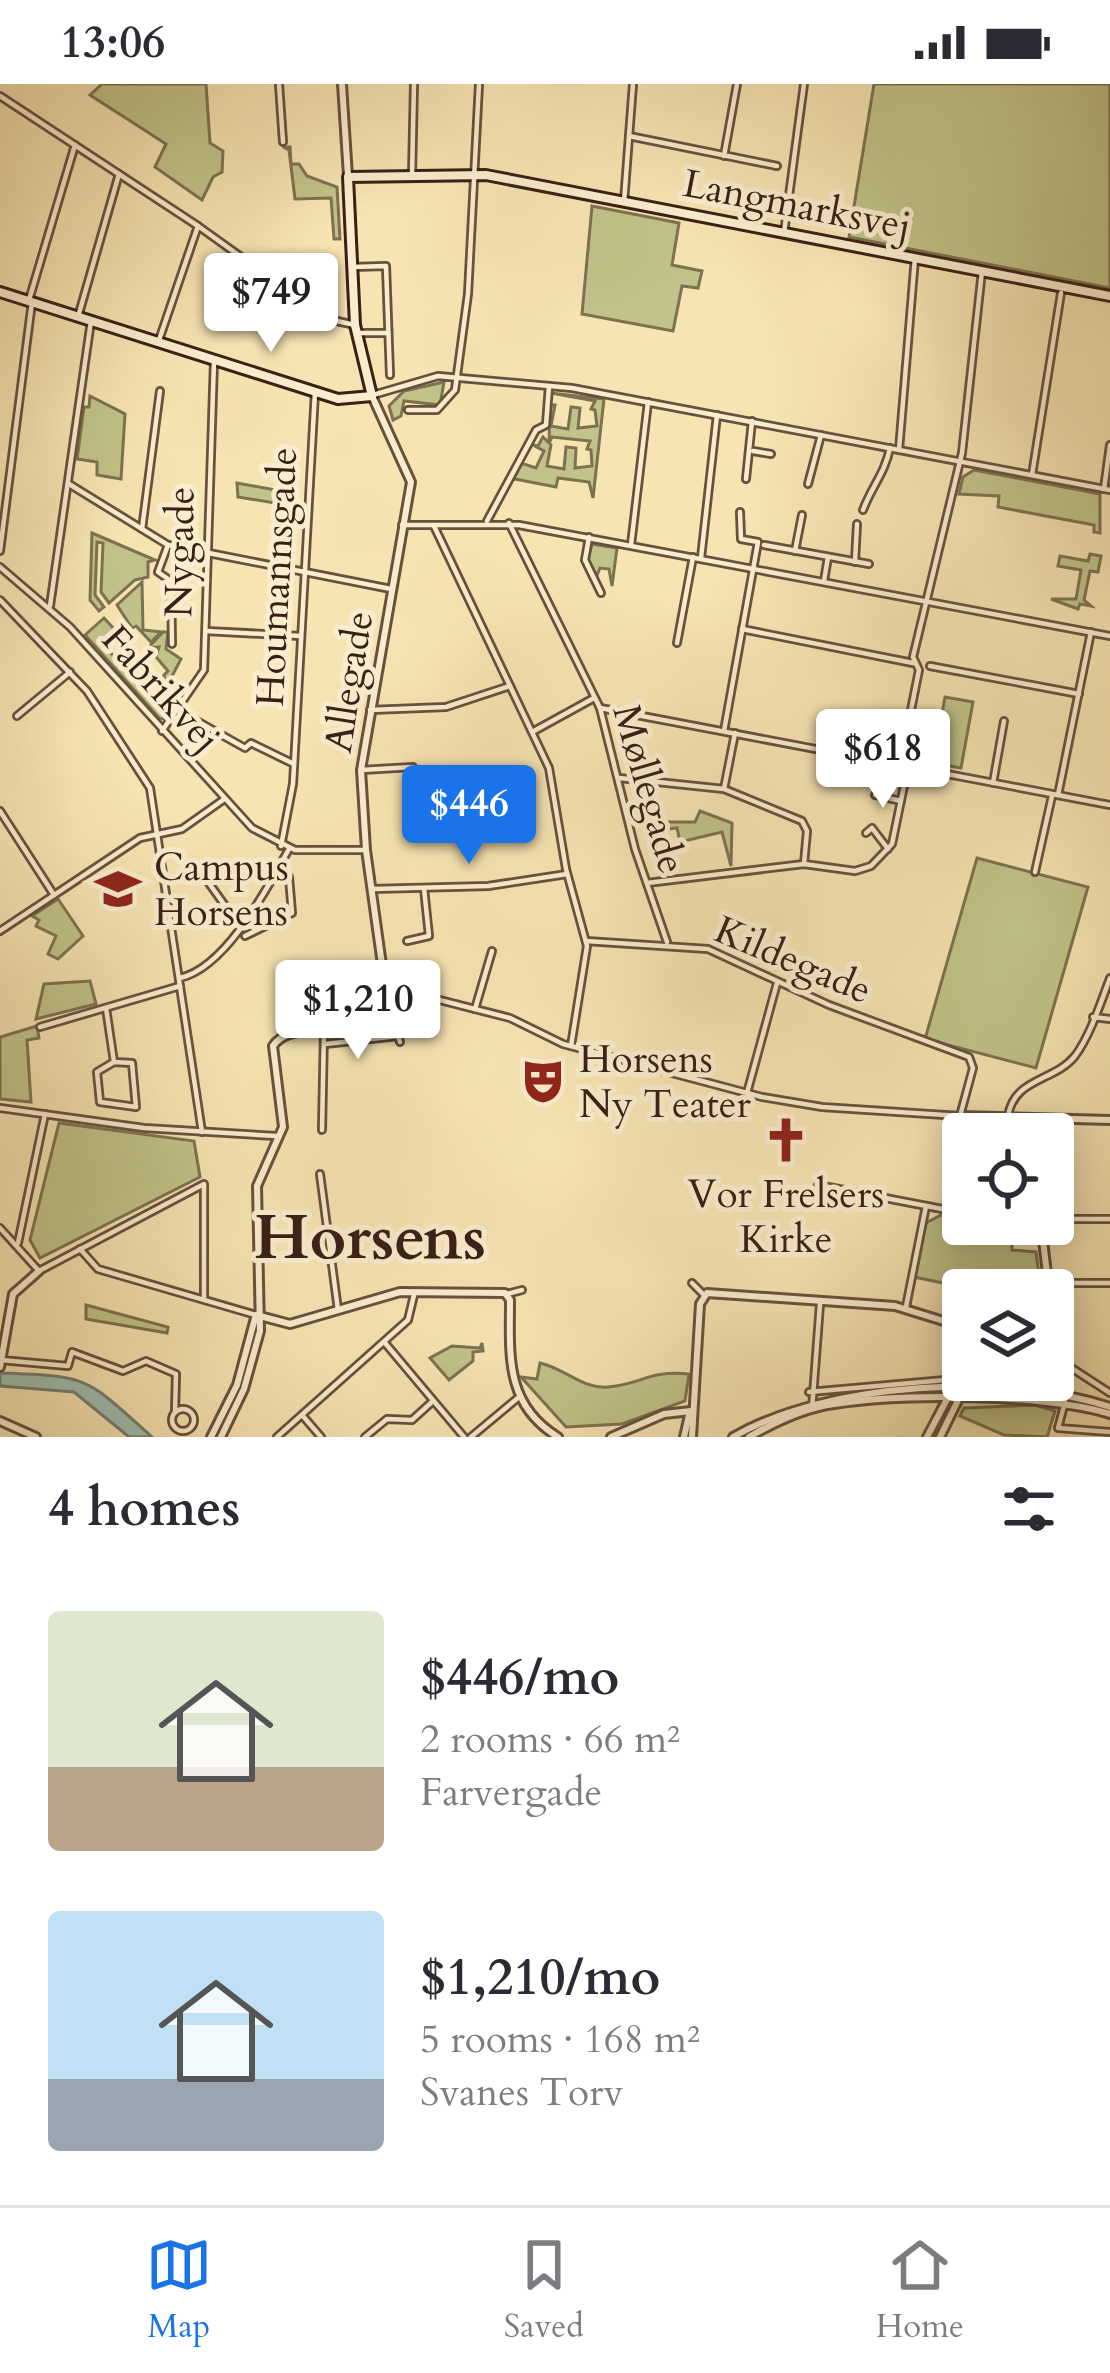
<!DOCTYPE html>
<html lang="en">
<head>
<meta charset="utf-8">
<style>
  :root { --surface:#fff; --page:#f2f2f3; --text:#2b2b33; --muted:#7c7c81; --line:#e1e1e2; --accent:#1a73e8 }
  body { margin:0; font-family:Cardo,serif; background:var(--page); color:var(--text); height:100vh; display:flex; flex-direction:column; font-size:45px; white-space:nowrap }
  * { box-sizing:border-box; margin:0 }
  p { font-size:39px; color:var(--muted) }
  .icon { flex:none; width:66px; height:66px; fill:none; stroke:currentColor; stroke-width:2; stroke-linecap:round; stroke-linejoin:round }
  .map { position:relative; height:1353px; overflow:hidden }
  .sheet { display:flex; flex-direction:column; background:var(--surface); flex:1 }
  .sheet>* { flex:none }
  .tools { position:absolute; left:942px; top:1029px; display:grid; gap:24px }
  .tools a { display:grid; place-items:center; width:132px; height:132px; border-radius:12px; background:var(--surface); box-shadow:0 6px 30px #0003; font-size:60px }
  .price { position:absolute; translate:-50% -102px; padding:0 27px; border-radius:12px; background:#fff; color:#222; font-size:39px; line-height:78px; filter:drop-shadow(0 3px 6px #0008) }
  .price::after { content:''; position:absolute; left:50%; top:72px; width:36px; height:27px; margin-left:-18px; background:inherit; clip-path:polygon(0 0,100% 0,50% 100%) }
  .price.selected { background:var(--accent); color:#fff }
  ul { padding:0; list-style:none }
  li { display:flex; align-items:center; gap:36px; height:300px; padding:0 48px }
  li span { display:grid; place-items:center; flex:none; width:336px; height:240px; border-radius:12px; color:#555 }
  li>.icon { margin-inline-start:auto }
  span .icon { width:144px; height:144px; fill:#fffc; stroke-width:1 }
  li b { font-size:51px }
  h2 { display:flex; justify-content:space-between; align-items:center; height:144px; padding:0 48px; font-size:51px }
  .status { display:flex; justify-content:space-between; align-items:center; height:84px; padding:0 60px; background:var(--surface); direction:ltr }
  .status svg { height:33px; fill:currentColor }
  .menu { display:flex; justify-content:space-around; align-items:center; height:168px; border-top:3px solid var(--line); background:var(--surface); font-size:33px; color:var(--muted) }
  .menu a { display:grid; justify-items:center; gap:6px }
  .menu .selected { color:var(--accent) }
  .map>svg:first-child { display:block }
  .green { fill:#c1c38a; stroke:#7d7250; stroke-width:3 }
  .water { fill:#9ebeb1; stroke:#767f73; stroke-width:3 }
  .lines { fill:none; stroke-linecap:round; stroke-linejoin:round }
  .minor-casing { stroke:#68513c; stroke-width:10 }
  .tertiary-casing { stroke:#68513c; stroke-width:12 }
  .secondary-casing { stroke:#392015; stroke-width:14 }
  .minor { stroke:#faedce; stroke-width:4.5 }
  .tertiary { stroke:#faedce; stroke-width:6 }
  .secondary { stroke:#faedce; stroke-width:8 }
  .labels { text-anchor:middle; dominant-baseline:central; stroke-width:10; stroke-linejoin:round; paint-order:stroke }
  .street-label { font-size:39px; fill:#392015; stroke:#faedce }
  .poi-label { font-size:39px; fill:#392015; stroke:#faedce; text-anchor:start }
  .town-label { font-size:63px; font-weight:bold; fill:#392015; stroke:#faedce }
</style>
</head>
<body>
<div class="status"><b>13:06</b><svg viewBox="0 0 49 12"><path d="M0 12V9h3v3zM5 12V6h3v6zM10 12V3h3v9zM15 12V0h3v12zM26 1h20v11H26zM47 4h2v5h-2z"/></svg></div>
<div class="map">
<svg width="1110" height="1353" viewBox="0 0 1110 1353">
  <rect width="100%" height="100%" fill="#f7e4b3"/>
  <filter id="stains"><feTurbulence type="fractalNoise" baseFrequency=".00167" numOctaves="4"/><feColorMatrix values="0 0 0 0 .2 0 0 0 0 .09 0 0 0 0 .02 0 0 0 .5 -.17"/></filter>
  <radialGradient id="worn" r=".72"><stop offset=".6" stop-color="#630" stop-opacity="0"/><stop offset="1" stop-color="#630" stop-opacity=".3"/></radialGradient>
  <g class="green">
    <path d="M102,0H206L210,59L223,67L222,88L213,93L202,116L155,83L166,60L90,11Z"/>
    <path d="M874,0H1110V204L849,153Z"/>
    <path d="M283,63H290L291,80H299L307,92L337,103L340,155H334L331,114L295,115L289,66Z"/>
    <path d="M592,122L679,139L672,181L702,187L698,204L682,202L673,247L582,230Z"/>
    <path d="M444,298L440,321L404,317L401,332L393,336L389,322L404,307Z"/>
    <path d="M551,309L604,315L593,414L589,398L558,394L556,403L510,394L521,379L536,384L544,367L533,361L538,362L543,353L551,361L547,382L564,385L566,363L576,364L575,384L592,382L591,366L587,365L590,357L552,353L549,359L550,321H555L551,342L568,345L571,323L580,324L578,344L597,342L595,326L591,325L595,317Z"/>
    <path d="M90,312L125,330L121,395L97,391V378L77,375L84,323H89Z"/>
    <path d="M974,386L1100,410V449L1094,448V441L998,423L999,412L959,410L963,393Z"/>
    <path d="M237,399L281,407L280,430L275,419L238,413Z"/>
    <path d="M92,449L155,476L148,478V493L135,496L109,519L101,508L103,459L97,458L95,511L104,523L99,527L90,516Z"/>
    <path d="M592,460L617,464L612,502L609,485L600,484L595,496L588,475Z"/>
    <path d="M1090,470L1101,472L1098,488L1090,487L1084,516L1091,522L1080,520L1078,525L1051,515H1076L1081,486L1058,482L1060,472L1088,477Z"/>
    <path d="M142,498L143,546L161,548L151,558L136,542L132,544L117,521Z"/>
    <path d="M104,534L114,545L100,558L171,630L169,634L160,635L85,551Z"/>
    <path d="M163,548H168L166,565L181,575L169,598L163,592L168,587L156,573L159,563L148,564Z"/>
    <path d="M945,613L973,618L961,684L933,679Z"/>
    <path d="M700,727L732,739L731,782L722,748L680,758L677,744L667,745L666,738H695Z"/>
    <path d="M977,774L1088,803L1036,984L925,955Z"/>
    <path d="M58,815L83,852L58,875L48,870L56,852L36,842L39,836L32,832Z"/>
    <path d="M90,897L96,920L36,935L44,900Z"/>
    <path d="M37,942L39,954L27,956L31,1018L0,1015V953Z"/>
    <path d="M59,1039L194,1057L200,1093L40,1174L30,1156Z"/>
    <path d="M941,1131L963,1133V1140H1012V1166L1036,1168L1041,1206H977L914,1193L924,1140Z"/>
    <path d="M86,1221L168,1243L167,1249L86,1235Z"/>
    <path d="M482,1259L483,1267L473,1268V1277L449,1296L430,1274L452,1262L480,1264Z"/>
    <path d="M540,1279C564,1284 582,1305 608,1303C640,1301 648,1286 689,1290L685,1317L622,1340L566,1343L521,1293L537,1295Z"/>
    <path d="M1035,1321L1055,1327L1047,1353L1004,1351L960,1332L964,1324Z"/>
  </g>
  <path class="water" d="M0,1289C91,1292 85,1293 152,1353H129L74,1308L0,1302Z"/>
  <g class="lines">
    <g class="minor-casing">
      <g id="minor">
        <path d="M279,0L283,58"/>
        <path d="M0,12L198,142L328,235L355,241"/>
        <path d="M629,52L777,82"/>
        <path d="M724,72L737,0"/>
        <path d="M412,92L414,0"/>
        <path d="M624,118L633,0"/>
        <path d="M784,149L804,0"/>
        <path d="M352,183L386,182L390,291"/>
        <path d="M29,216L75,61"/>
        <path d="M78,233L119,90"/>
        <path d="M356,249H386"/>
        <path d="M159,256L198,142"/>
        <path d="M373,311L438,292L572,304L1110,406"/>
        <path d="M408,326H437L455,306L468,210L479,0"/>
        <path d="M899,366L915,174"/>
        <path d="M753,367L771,370"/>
        <path d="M1032,391L1061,209"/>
        <path d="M746,395L752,337"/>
        <path d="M69,400L168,461L391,505"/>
        <path d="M808,400L821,351"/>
        <path d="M1104,405L1110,361"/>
        <path d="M863,426C872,402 885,389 890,364"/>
        <path d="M487,437L536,346L546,341L549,302"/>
        <path d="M509,439L600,624L635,765L667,858"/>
        <path d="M402,441H519L1110,552"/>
        <path d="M434,442L549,684L566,785L587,862L571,962"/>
        <path d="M142,445L160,307"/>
        <path d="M589,453L585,476L601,509"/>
        <path d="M168,461L158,488L171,497L172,560"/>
        <path d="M631,461L648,318"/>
        <path d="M764,461L869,480"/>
        <path d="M0,467L32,218"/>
        <path d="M795,467L802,431"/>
        <path d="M701,474L717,331"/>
        <path d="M855,478L857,440"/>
        <path d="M0,483L70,543L252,744L295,766H366"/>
        <path d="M824,497L828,473"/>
        <path d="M0,516L87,607L150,704L202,1048"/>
        <path d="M50,522L91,237"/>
        <path d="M742,545L913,579"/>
        <path d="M206,547L301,552"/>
        <path d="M677,559L693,473"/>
        <path d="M930,582L1079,610"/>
        <path d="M600,624L1110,721"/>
        <path d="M370,626L446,623L510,602"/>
        <path d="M179,627L245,664L251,659L294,680"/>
        <path d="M17,632L70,588"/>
        <path d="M162,647L204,586L214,277"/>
        <path d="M534,647L594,614"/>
        <path d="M724,647L758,458L741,455L740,428"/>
        <path d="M900,681L919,586L913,573L962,369L982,187"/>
        <path d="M361,686L413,683"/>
        <path d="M619,694L724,705L802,737L807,747L804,780"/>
        <path d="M993,699L1004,637"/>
        <path d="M724,705L735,649"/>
        <path d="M875,711L901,717"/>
        <path d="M1058,711L1091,548"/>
        <path d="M0,727L54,811"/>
        <path d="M866,749L872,744L888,765"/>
        <path d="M281,762L293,700L315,308"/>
        <path d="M201,788L241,844"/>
        <path d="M1035,788L1052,712"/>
        <path d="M647,799L804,780L855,787L871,782L892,760L908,682"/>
        <path d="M372,805L488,802L567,790"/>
        <path d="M0,847L140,754L182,745L223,716"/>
        <path d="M245,852L292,829L289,793L280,784"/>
        <path d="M407,857L429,852L424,804"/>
        <path d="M180,894C227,883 267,804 289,765"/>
        <path d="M385,902L510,934L563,960L762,1013L822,1023L960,1032L973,984L969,973L829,921L708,865L586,857"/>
        <path d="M106,924L114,978L132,979L136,1023L100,1018L97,988L114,978"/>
        <path d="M475,925L492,867"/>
        <path d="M1093,933L1110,935"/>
        <path d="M40,943L180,902"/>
        <path d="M325,960L398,952L400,958"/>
        <path d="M747,1009L777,899"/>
        <path d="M0,1024L144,1044L276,1052"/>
        <path d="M1008,1033C1013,994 1054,998 1075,972C1090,952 1101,918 1110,894"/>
        <path d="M322,1046L324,947"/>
        <path d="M320,1090L338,1226"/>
        <path d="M818,1101L963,1129"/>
        <path d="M1053,1135H1110"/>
        <path d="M0,1144L39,1187L204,1100V1215"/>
        <path d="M18,1159L45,1030"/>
        <path d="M80,1165L98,1185L256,1231"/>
        <path d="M692,1199L704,1211"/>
        <path d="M1048,1199H1110"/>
        <path d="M507,1210L522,1206"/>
        <path d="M906,1223L926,1122"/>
        <path d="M385,1259L464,1353"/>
        <path d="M1053,1272L1110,1309"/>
        <path d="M1,1276L68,1282L72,1268L123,1287L146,1277L176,1290L175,1328"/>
        <path d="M809,1308L945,1296"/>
        <path d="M1065,1318L1058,1344L1110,1348"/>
        <circle cx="183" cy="1336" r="11"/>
        <path d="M812,1325L820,1220"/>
        <path d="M302,1331L321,1353"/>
        <path d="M277,1353L408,1236L414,1211"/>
        <path d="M365,1353L387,1335L412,1336L433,1317"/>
        <path d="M471,1353L519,1313"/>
      </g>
    </g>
    <g class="tertiary-casing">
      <g id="tertiary">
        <path d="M342,0L348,92"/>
        <path d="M960,1032L1110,1036"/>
        <path d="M1030,1036L1031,1050"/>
        <path d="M1041,1140L1049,1206"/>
        <path d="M256,1231L290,1240L400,1208L505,1209L510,1216C510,1270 504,1320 558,1353"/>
        <path d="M1053,1246V1271"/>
        <path d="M0,1283L13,1210L39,1187"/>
        <path d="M0,1337L36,1353"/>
        <path d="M211,1353L237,1301L255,1234"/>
        <path d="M221,1353L244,1305L260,1247L257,1102L283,1043L273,962C295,929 371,968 385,902L366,766L361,686L411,398L372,312"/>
        <path d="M611,1353L664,1330L691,1327"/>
        <path d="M684,1353L689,1331"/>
        <path d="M692,1353L700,1220L707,1209L895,1222L963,1243"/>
        <path d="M733,1353C829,1298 1005,1288 1110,1323"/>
        <path d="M749,1353C775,1338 804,1324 834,1320C903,1309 1045,1310 1110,1330"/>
        <path d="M927,1353L963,1285"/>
        <path d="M940,1353L968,1296"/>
      </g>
    </g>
    <g class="secondary-casing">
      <path id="secondary" d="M0,208L338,315L372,312L355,241L348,93L486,91L1110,212"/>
    </g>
    <use href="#minor" class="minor"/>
    <use href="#tertiary" class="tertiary"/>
    <use href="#secondary" class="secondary"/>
  </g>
  <defs>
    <g id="university-bare" transform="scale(3.6)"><path d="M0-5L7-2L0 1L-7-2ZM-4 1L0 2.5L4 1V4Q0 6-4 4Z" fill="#8f2418" stroke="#faedce" stroke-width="2.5" paint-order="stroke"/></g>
    <g id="theatre-bare" transform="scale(3.6)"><path d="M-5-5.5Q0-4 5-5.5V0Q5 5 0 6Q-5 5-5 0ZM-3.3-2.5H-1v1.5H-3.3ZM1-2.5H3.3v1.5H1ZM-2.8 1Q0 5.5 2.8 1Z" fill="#8f2418" stroke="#faedce" stroke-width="2.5" paint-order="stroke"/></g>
    <g id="church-bare" transform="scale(3.6)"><path d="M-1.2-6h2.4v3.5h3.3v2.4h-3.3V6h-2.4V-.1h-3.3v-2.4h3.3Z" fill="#8f2418" stroke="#faedce" stroke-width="2.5" paint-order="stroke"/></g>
  </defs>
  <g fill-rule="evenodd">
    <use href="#university-bare" x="118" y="805"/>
    <use href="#theatre-bare" x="543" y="997"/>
    <use href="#church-bare" x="786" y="1056"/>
  </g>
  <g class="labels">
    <g class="street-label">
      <text transform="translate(797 121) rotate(11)">Langmarksvej</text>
      <text transform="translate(180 468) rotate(-89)">Nygade</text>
      <text transform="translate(277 493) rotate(-87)">Houmannsgade</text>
      <text transform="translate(349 598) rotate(-81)">Allegade</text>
      <text transform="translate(161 605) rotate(48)">Fabrikvej</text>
      <text transform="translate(649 705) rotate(74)">Møllegade</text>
      <text transform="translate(793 876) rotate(23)">Kildegade</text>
    </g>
    <g class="poi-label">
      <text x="154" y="783">Campus<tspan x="154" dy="45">Horsens</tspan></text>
      <text x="579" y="975">Horsens<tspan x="579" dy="45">Ny Teater</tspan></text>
      <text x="786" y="1110" text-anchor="middle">Vor Frelsers<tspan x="786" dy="45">Kirke</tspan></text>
    </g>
    <g class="town-label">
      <text x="370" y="1154">Horsens</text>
    </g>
  </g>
  <rect width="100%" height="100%" filter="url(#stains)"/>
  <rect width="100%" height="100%" fill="url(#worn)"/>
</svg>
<div class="tools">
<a><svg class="icon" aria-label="locate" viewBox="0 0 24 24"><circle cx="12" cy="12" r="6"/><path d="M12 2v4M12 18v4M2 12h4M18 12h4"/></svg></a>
<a><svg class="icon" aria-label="layers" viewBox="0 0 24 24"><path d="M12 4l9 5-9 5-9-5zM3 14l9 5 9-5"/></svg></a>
</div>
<b class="price" style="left:271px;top:271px">$749</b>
<b class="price" style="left:883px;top:727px">$618</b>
<b class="price selected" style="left:469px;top:783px">$446</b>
<b class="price" style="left:358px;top:978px">$1,210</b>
</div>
<section class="sheet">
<h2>4 homes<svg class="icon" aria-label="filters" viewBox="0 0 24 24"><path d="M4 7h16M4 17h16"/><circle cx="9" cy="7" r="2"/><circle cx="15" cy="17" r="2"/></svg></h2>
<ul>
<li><span style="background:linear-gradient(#dfe7d0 65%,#b9a48a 0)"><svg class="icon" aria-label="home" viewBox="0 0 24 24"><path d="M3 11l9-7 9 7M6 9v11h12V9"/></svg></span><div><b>$446/mo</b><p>2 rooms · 66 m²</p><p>Farvergade</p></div></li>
<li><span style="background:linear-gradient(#bfe0f5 70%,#9aa5b1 0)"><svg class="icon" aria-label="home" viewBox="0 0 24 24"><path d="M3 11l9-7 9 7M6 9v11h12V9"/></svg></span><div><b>$1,210/mo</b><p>5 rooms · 168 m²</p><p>Svanes Torv</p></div></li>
</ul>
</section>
<nav class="menu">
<a class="selected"><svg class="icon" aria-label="map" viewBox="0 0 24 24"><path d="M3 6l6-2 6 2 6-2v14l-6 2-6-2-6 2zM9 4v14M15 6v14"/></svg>Map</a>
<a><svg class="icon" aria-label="saved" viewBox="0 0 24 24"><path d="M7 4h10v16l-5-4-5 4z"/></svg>Saved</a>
<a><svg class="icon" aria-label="home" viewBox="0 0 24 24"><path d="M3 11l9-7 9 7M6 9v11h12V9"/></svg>Home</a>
</nav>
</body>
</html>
